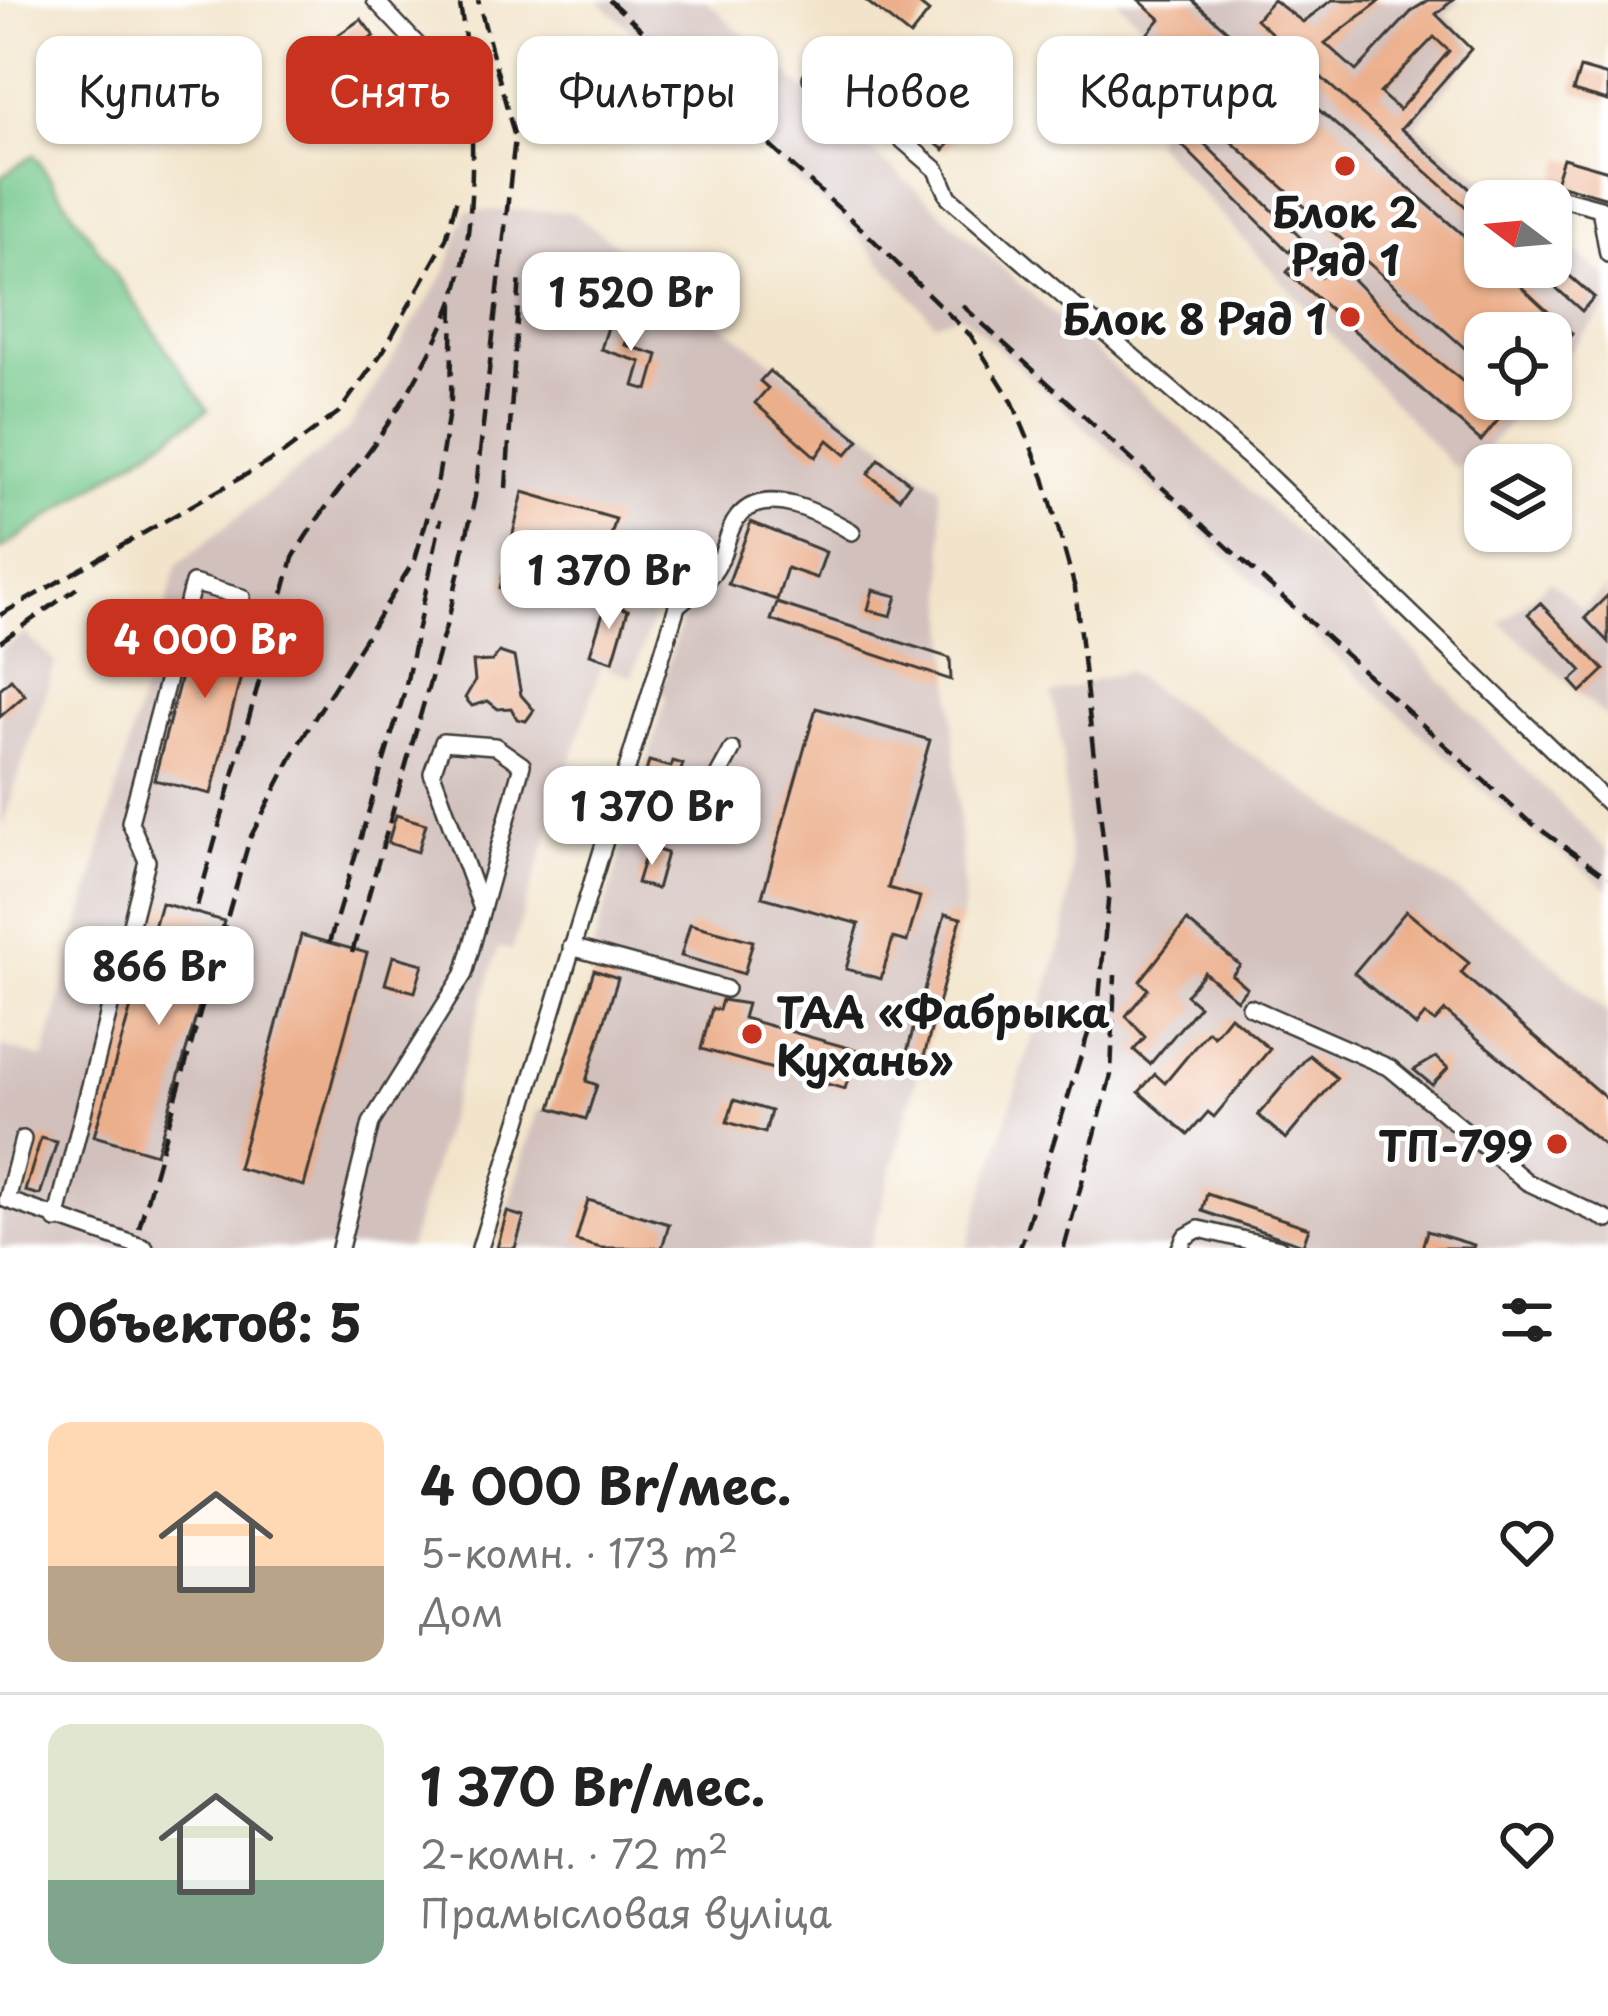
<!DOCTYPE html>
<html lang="ru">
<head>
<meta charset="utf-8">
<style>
  :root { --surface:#fff; --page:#f6f6f6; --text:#222; --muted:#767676; --line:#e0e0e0; --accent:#c8321e }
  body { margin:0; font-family:"Playpen Sans",sans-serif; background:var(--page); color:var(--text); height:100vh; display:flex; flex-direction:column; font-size:45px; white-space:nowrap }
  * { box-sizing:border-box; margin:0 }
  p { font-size:39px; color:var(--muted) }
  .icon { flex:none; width:66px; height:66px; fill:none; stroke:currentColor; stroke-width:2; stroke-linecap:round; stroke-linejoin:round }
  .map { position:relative; height:1248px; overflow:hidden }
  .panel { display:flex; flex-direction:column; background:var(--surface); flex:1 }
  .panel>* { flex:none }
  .top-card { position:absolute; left:36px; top:36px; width:1536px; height:108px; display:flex; gap:24px }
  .needle { width:78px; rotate:286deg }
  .fabs { position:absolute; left:1464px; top:180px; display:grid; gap:24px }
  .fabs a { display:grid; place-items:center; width:108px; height:108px; border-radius:24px; background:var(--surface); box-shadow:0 3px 9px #0004; font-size:60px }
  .price { position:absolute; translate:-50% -102px; padding:0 27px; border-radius:24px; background:#fff; color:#222; font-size:39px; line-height:78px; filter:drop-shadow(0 3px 6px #0008) }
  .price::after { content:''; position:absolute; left:50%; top:72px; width:36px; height:27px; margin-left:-18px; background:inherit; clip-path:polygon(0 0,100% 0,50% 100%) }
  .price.current { background:var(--accent); color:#fff }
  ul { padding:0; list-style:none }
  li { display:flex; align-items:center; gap:36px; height:300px; padding:0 48px }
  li+li { border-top:3px solid var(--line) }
  li span { display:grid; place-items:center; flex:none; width:336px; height:240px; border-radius:24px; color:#555 }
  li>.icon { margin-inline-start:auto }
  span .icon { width:144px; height:144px; fill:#fffc; stroke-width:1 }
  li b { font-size:51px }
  h2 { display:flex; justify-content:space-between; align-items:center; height:144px; padding:0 48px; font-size:51px }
  .pill { padding:0 42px; border-radius:24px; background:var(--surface); box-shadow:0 3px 9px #0004; font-size:42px; line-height:108px }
  .pill.current { background:var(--accent); color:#fff }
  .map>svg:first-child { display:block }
  .industrial { fill:#d1c0bc }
  .green { fill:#74c88b; stroke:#487254; stroke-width:3 }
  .building { fill:#ecaf8b; fill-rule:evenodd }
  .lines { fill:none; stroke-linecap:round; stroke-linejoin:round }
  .minor-casing { stroke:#3c3a36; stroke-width:20 }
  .minor { stroke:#fff; stroke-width:15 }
  .rail { stroke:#1c1c1c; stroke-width:4.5; stroke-dasharray:18 9; stroke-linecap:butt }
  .poi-dot { fill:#c8321e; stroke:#fff; stroke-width:4.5 }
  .labels { text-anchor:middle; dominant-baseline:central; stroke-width:9; stroke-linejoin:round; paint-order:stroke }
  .poi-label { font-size:42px; font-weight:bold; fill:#1c1c1c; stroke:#fff; text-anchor:end }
</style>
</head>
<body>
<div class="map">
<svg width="1608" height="1248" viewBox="0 0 1608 1248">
  <rect width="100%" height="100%" fill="#fff"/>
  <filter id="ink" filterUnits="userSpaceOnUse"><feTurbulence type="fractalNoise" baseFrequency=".00833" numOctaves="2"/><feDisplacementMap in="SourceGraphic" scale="24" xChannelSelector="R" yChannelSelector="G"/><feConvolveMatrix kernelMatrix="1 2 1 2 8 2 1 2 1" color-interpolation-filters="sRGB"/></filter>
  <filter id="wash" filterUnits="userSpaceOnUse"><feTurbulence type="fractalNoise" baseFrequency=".004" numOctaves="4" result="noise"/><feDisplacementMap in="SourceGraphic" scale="48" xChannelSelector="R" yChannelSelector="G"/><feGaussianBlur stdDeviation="2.7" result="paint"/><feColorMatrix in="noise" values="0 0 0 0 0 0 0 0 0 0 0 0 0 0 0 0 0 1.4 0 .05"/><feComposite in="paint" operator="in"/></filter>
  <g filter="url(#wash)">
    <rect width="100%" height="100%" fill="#f2e4ca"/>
    <g class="industrial">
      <path d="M598,0H705L1361,591L1482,726L1608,851V889L1517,821L961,314L935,323L860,238Z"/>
      <path d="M1116,0H1462L1445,14L1477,49L1416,126L1511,201H1485V267H1551V233L1608,278V306L1551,373V333H1485V399H1529L1488,447L1455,469L1154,142L1164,98L1159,86L1125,55L1145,27Z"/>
      <path d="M524,210L572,212L940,487L964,906L870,1248H497L537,1111L551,1108L594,971L590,960L666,698L660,691L683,615L706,599L681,540L632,676L601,666L512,950L498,948L409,1248H0V1046L44,1059L177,565L349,429L446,271L467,211Z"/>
      <path d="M1550,581L1582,609L1608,587V719L1501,623Z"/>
      <path d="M25,634L56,662L0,832V650Z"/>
      <path d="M1126,671L1521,934L1608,1014V1248H967L1064,934L1071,874L1062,744L1051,694Z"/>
    </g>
    <path class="green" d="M34,155L208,410L0,550V177Z"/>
    <g id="blocks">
      <g class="building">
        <path d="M865,0H914L929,12L910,36Z"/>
        <path d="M1139,0H1192L1485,254V267H1500L1572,334L1551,359V333H1485V366L1131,53L1160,19Z"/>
        <path d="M1273,0L1303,22L1332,0H1381L1325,43L1356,71L1413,10L1429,0H1453L1436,14L1471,49L1401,129L1485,202V224L1256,19ZM1434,37L1449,51L1399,110L1380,93Z"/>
        <path d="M361,19L374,36L346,56L334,38Z"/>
        <path d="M384,58L397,75L369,95L357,78Z"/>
        <path d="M1580,68L1608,76V101L1573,91Z"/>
        <path d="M419,94L431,111L403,131L391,114Z"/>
        <path d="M927,104L959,131L944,150L911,124Z"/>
        <path d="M1170,110L1301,238L1289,252L1161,124Z"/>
        <path d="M1563,158L1608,171V198L1555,183Z"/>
        <path d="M1299,258L1321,277L1335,261L1419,346L1503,414L1481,441L1287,272Z"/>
        <path d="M1551,260L1594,297L1582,311L1533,267H1551Z"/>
        <path d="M609,324L630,330L625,345L658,355L648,390L634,386L641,362L601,349Z"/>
        <path d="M769,371L859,440L846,455L828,440L816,457L755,403L768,388L760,381Z"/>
        <path d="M879,459L910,483L899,498L868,474Z"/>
        <path d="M523,492L616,519L602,566L544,549L530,597L500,588Z"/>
        <path d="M751,522L826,552L817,578L787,568L777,600L728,584Z"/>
        <path d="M873,590L897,596L891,616L868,610Z"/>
        <path d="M1608,595V642L1585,618Z"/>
        <path d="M606,603L628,610L613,661L590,654Z"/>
        <path d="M777,603L950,658L951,680L771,620Z"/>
        <path d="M1540,603L1604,670L1581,692L1571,681L1582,671L1528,614Z"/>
        <path d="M199,607L255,621L211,794L154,780Z"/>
        <path d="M499,652L514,657L521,695L534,710L526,721L517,719L511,708L498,709L488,701L472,706L465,698L475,681L473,662L492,661Z"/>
        <path d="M11,679L25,695L0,717V689Z"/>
        <path d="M816,708L930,740L888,888L920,897L907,942L893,938L881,979L846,969L859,924L762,897Z"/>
        <path d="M649,761L671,767L673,761L683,764L675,787L644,780Z"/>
        <path d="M396,815L426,824L418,852L388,843Z"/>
        <path d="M648,847L667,853L657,889L637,883Z"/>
        <path d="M161,903L224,921L156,1154L94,1136Z"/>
        <path d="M1406,911L1469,963L1461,973L1608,1100V1149L1445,1011L1435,1022L1425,1015L1416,1026L1354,973Z"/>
        <path d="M945,914L961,918L922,1064L905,1059Z"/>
        <path d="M1187,921L1240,965L1232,975L1247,988L1237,1000L1204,972L1186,995L1199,1006L1150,1064L1134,1050L1145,1037L1126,1016L1148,989L1140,981Z"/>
        <path d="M690,924L753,941L744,974L681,956Z"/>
        <path d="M301,935L367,953L304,1186L238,1168Z"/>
        <path d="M393,956L423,964L415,992L385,984Z"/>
        <path d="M594,970L618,978L586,1081L597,1085L586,1119L551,1108Z"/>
        <path d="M722,1000L747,1004L743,1018L856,1050L845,1089L701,1049L712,1008L719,1010Z"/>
        <path d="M1230,1016L1270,1049L1214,1117L1208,1112L1188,1135L1139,1092L1155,1074L1165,1083L1208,1031L1214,1036Z"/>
        <path d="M1309,1055L1337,1078L1286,1139L1258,1115Z"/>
        <path d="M1436,1057L1448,1068L1432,1085L1414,1070Z"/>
        <path d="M734,1100L771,1111L765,1133L727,1122Z"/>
        <path d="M41,1138L57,1142L40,1195L25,1191Z"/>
        <path d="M1207,1194L1309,1228L1303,1245L1202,1211Z"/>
        <path d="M588,1200L669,1224L662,1248H601L576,1241Z"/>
        <path d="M507,1212L524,1217L515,1248H497Z"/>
        <path d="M1427,1231L1474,1245L1473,1248H1422Z"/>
      </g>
    </g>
  </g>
  <g filter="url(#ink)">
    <use href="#blocks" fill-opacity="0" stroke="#3c3a36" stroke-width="3"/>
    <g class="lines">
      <g class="minor-casing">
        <g id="minor">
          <path d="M375,0L425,53"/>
          <path d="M820,69L937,170L949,197L1252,460L1608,803"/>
          <path d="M811,78L832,58"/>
          <path d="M1555,196L1600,208L1608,254"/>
          <path d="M621,787L702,805L732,750"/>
          <path d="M571,947L726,989"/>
          <path d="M1250,1007L1390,1068L1527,1182L1608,1220"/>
          <path d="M23,1139L7,1200L145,1248"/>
          <path d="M56,1220L147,861L130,822L193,583L242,597"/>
          <path d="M340,1248L371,1123L464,974L522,765L495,746L443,742L432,773L482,909"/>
          <path d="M480,1248L677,606C688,596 703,586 712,574C724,560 725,539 734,523C760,479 823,515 852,532"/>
          <path d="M1180,1248L1185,1237L1199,1229L1279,1248"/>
        </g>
      </g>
      <use href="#minor" class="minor"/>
      <g class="rail">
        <path d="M609,0L863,230L971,336L1013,403L1044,478L1075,588L1109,891L1099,999L1020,1248"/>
        <path d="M962,305L1526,819L1608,878"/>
        <path d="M506,488L520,275"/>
        <path d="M0,615L284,453L339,412L384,350L446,239L457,198"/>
        <path d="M0,642L77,588"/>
        <path d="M197,906L293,558C319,511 353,475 383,431C409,394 437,343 453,301C481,228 474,77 459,0"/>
        <path d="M329,943L404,694L441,519"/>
        <path d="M352,953L450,612L475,497L515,138L478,0"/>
        <path d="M139,1228L250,838L301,740L415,559L437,485L451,399L453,301"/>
        <path d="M1064,1248L1111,1075L1115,975"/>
      </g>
    </g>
  </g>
  <g class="poi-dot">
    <circle cx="1345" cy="166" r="12"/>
    <circle cx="1350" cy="317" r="12"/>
    <circle cx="752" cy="1034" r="12"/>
    <circle cx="1557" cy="1144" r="12"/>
  </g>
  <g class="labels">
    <g class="poi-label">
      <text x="1345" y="210" text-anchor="middle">Блок 2<tspan x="1345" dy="48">Ряд 1</tspan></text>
      <text x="1326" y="317">Блок 8 Ряд 1</text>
      <text x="776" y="1010" text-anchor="start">ТАА «Фабрыка<tspan x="776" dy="48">Кухань»</tspan></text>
      <text x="1533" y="1144">ТП-799</text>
    </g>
  </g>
</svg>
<div class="fabs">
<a><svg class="needle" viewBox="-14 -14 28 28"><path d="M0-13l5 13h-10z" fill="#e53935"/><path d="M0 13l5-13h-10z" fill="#767676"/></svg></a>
<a><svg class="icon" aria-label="locate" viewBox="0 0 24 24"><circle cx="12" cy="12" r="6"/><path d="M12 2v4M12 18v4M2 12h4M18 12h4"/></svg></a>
<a><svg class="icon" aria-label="layers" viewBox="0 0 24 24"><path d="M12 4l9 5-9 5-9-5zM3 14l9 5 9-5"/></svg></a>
</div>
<b class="price" style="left:631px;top:354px">1 520 Br</b>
<b class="price" style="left:609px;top:632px">1 370 Br</b>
<b class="price current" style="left:205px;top:701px">4 000 Br</b>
<b class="price" style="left:652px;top:868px">1 370 Br</b>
<b class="price" style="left:159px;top:1028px">866 Br</b>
<div class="top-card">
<a class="pill">Купить</a>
<a class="pill current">Снять</a>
<a class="pill">Фильтры</a>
<a class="pill">Новое</a>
<a class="pill">Квартира</a>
</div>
</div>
<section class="panel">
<h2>Объектов: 5<svg class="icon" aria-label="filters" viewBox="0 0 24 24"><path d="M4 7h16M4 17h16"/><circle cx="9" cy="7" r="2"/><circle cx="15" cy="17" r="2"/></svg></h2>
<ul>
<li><span style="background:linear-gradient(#ffd9b3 60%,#b9a48a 0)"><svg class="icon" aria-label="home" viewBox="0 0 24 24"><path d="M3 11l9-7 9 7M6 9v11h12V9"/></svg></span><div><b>4 000 Br/мес.</b><p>5-комн. · 173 m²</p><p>Дом</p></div><svg class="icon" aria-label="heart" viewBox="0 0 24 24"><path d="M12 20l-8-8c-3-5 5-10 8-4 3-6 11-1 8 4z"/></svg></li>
<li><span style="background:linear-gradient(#dfe7d0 65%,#7fa58c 0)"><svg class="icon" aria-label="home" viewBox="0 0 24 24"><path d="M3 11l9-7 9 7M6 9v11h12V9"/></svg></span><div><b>1 370 Br/мес.</b><p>2-комн. · 72 m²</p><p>Прамысловая вуліца</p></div><svg class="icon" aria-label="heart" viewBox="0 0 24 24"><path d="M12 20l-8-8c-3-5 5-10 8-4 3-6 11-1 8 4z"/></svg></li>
</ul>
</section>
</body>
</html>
